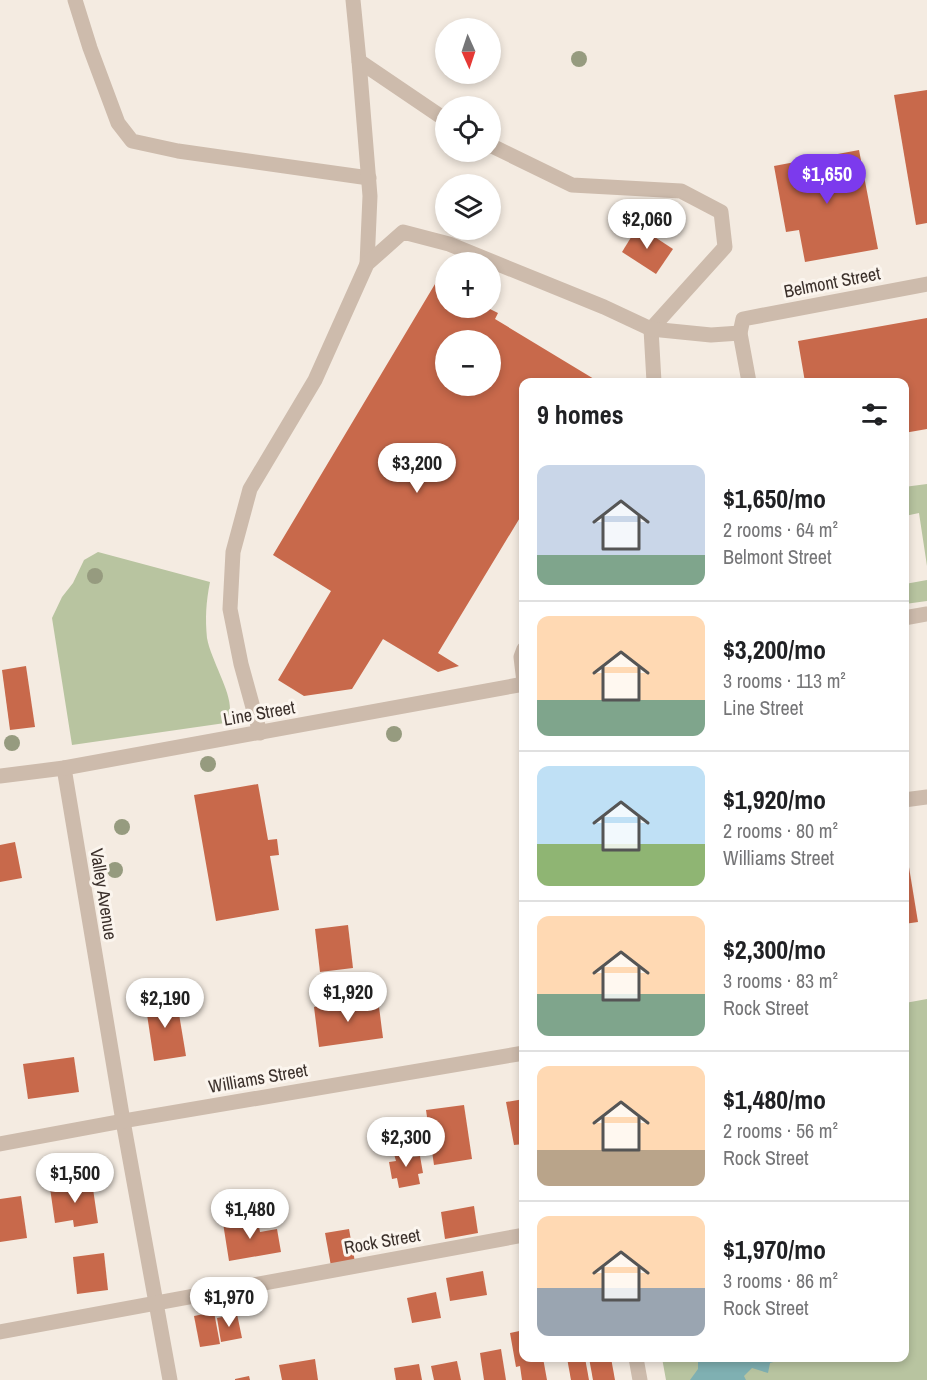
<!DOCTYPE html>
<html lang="en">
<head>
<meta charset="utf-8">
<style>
  :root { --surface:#fff; --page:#f6f6f6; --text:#202124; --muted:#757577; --line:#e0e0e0; --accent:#7c3aed }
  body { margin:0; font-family:"Archivo Narrow",sans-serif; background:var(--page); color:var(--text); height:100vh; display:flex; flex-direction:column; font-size:22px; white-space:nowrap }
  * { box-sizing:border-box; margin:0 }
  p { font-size:20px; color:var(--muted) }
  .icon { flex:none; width:33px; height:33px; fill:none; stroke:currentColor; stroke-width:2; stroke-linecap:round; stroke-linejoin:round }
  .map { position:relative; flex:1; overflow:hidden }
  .drawer { position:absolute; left:519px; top:378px; width:390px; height:984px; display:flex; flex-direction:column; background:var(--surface); border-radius:12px; box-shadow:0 3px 9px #0003 }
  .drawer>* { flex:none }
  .needle { width:39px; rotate:177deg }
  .fabs { position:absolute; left:435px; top:18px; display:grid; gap:12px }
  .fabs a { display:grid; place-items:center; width:66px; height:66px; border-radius:50%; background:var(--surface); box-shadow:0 3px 9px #0003; font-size:30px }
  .price { position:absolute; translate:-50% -51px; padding:0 14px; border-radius:21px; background:#fff; color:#222; font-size:20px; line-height:39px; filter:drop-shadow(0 2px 3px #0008) }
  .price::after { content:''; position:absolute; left:50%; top:36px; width:18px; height:14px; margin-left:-9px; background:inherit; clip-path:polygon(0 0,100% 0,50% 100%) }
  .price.selected { background:var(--accent); color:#fff }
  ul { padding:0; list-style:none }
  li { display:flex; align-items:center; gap:18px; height:150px; padding:0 18px }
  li+li { border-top:2px solid var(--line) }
  li span { display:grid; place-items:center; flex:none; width:168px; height:120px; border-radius:12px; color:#555 }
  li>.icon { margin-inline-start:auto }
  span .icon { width:72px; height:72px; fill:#fffc; stroke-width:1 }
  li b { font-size:26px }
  h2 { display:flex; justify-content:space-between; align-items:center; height:72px; padding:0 18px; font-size:26px }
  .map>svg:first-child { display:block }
  .green { fill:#b8c4a0 }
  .water { fill:#7fb0b2 }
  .building { fill:#c8694b; fill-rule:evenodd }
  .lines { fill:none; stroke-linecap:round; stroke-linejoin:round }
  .minor { stroke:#cdbbac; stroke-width:15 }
  .tree { fill:#969b7f }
  .labels { text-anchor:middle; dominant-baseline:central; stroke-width:6; stroke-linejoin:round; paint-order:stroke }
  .street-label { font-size:18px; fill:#3b302b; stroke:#fbf5ee }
</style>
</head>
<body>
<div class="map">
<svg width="927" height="1380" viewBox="0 0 927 1380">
  <rect width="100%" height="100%" fill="#f4ebe1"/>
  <g class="green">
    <path d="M927,484V566L919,513L905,516L904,487Z"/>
    <path d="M98,552L210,582C206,602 205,618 207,638C211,660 231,691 230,710C230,715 228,718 225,723L72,745L52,618L62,597L73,583L84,560Z"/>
    <path d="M927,580V601L905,604V584Z"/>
    <path d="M927,999V1380H666L662,1358H904L905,1003Z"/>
  </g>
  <path class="water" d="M698,1358H787L770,1363L768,1373L752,1368L744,1376L746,1380H690L698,1369Z"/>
  <g class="building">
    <path d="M927,90V223L916,225L894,95Z"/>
    <path d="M859,150L878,249L805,262L799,230L786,232L774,166Z"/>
    <path d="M638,226L673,249L656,274L622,252Z"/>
    <path d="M438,279L446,284V308H488L498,313L495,319L599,382H524V511L438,653L459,666L438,672L383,639L352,689L304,696L278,680L331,591L273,555ZM446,340H490V386H446Z"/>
    <path d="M927,318V429L904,433V382H805L798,341Z"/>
    <path d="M26,666L35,727L10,730L2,670Z"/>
    <path d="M258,784L268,840L277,839L279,855L270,856L279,910L216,921L194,795Z"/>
    <path d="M15,842L22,878L0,882V845Z"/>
    <path d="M904,849H906L918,922L904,924Z"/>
    <path d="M348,925L353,968L320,972L315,929Z"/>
    <path d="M176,996L186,1056L154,1061L145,1001Z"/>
    <path d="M378,999L383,1038L319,1047L314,1007Z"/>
    <path d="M74,1057L79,1092L28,1099L23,1064Z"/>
    <path d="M524,1099V1144L514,1145L506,1102Z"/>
    <path d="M464,1105L472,1159L434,1165L426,1110Z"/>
    <path d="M405,1146L411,1150L413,1157L420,1156L423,1173L418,1174L420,1184L399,1188L397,1178L392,1179L389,1162L396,1161L394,1154L398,1147Z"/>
    <path d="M92,1182L98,1223L74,1227L73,1220L55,1223L50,1188Z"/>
    <path d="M21,1196L27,1238L0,1242V1199Z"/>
    <path d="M474,1206L478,1233L445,1239L441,1212Z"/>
    <path d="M257,1217L260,1232L277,1229L281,1252L229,1261L223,1223Z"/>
    <path d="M349,1229L355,1262L331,1266L325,1233Z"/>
    <path d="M104,1253L108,1290L77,1294L73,1257Z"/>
    <path d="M483,1271L487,1295L450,1301L446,1278Z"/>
    <path d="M436,1292L441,1318L412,1323L407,1298Z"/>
    <path d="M214,1312L220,1344L200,1347L194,1316Z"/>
    <path d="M237,1314L242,1338L221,1342L217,1318Z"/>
    <path d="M524,1330V1358H543L547,1380H522L520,1366L516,1367L510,1333Z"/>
    <path d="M501,1349L506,1380H484L480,1353Z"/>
    <path d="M567,1358H585L589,1380H571Z"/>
    <path d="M589,1358H611L615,1380H593Z"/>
    <path d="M315,1359L318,1380H282L279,1365Z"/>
    <path d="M457,1361L461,1380H434L431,1366Z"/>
    <path d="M419,1364L422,1380H396L394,1368Z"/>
    <path d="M249,1376L250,1380H235V1379Z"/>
  </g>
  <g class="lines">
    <g class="minor">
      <path d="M75,0L90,48L118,123L132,141L178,151L369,178"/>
      <path d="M353,0L359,61L370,196L367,264"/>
      <path d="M359,61L446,120"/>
      <path d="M490,145L572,185L681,191L721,212L725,247L651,329L654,382"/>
      <path d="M749,382L740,333L743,319L927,284"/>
      <path d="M904,618L927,614"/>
      <path d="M524,649L521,657L524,682"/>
      <path d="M260,733L241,664L230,609L233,552L250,489L315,380L367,264L403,232L449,244L604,307L651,329L711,335L740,333"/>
      <path d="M64,768L123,1121L170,1380"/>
      <path d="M0,776L64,768L524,684"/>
      <path d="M904,800L927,797"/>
      <path d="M0,1144L123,1121L524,1053"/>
      <path d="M0,1332L524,1235"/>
      <path d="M636,1358L640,1380"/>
    </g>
  </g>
  <g class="tree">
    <circle cx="579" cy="59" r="8"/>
    <circle cx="95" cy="576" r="8"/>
    <circle cx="394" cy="734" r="8"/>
    <circle cx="12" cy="743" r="8"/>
    <circle cx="208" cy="764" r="8"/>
    <circle cx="122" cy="827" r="8"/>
    <circle cx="115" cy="870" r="8"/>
  </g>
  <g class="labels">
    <g class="street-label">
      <text transform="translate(832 282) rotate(-11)">Belmont Street</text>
      <text transform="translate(259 713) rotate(-10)">Line Street</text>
      <text transform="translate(104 894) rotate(81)">Valley Avenue</text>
      <text transform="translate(258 1078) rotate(-10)">Williams Street</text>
      <text transform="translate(382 1241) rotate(-10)">Rock Street</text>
    </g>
  </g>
</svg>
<div class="fabs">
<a><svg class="needle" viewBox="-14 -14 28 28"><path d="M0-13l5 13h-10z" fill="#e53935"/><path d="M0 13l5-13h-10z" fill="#757577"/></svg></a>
<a><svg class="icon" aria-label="locate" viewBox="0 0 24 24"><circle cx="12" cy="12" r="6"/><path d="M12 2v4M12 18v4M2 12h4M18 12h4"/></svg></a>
<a><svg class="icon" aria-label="layers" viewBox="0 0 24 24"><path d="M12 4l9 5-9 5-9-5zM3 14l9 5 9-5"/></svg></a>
<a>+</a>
<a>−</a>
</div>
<b class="price selected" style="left:827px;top:205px">$1,650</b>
<b class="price" style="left:647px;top:250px">$2,060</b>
<b class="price" style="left:417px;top:494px">$3,200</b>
<b class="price" style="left:348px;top:1023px">$1,920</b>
<b class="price" style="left:165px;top:1029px">$2,190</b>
<b class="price" style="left:406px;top:1168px">$2,300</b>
<b class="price" style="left:75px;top:1204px">$1,500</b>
<b class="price" style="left:250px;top:1240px">$1,480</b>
<b class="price" style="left:229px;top:1328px">$1,970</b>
<section class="drawer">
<h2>9 homes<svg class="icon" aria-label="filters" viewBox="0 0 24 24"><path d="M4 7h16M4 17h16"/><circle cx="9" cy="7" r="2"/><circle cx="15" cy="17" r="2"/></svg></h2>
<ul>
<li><span style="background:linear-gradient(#c9d6e8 75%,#7fa58c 0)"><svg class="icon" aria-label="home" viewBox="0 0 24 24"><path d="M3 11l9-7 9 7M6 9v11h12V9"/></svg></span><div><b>$1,650/mo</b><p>2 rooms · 64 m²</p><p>Belmont Street</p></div></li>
<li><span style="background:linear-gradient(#ffd9b3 70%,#7fa58c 0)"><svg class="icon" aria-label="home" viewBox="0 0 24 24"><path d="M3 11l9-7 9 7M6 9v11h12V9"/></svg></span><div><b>$3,200/mo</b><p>3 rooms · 113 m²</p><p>Line Street</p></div></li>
<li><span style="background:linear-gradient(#bfe0f5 65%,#8fb573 0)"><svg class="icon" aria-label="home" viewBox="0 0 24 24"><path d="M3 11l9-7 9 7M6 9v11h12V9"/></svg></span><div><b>$1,920/mo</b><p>2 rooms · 80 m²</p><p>Williams Street</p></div></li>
<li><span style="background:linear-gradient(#ffd9b3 65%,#7fa58c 0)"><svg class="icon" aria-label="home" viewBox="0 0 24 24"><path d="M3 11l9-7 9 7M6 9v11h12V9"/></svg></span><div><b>$2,300/mo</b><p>3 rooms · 83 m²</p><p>Rock Street</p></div></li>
<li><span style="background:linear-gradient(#ffd9b3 70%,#b9a48a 0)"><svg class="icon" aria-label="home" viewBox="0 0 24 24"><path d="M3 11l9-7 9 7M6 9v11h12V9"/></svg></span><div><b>$1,480/mo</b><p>2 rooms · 56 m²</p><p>Rock Street</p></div></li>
<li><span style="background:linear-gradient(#ffd9b3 60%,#9aa5b1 0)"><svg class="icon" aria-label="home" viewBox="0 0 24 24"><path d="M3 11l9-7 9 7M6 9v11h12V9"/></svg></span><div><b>$1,970/mo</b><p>3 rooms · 86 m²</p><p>Rock Street</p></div></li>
</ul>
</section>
</div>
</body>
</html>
